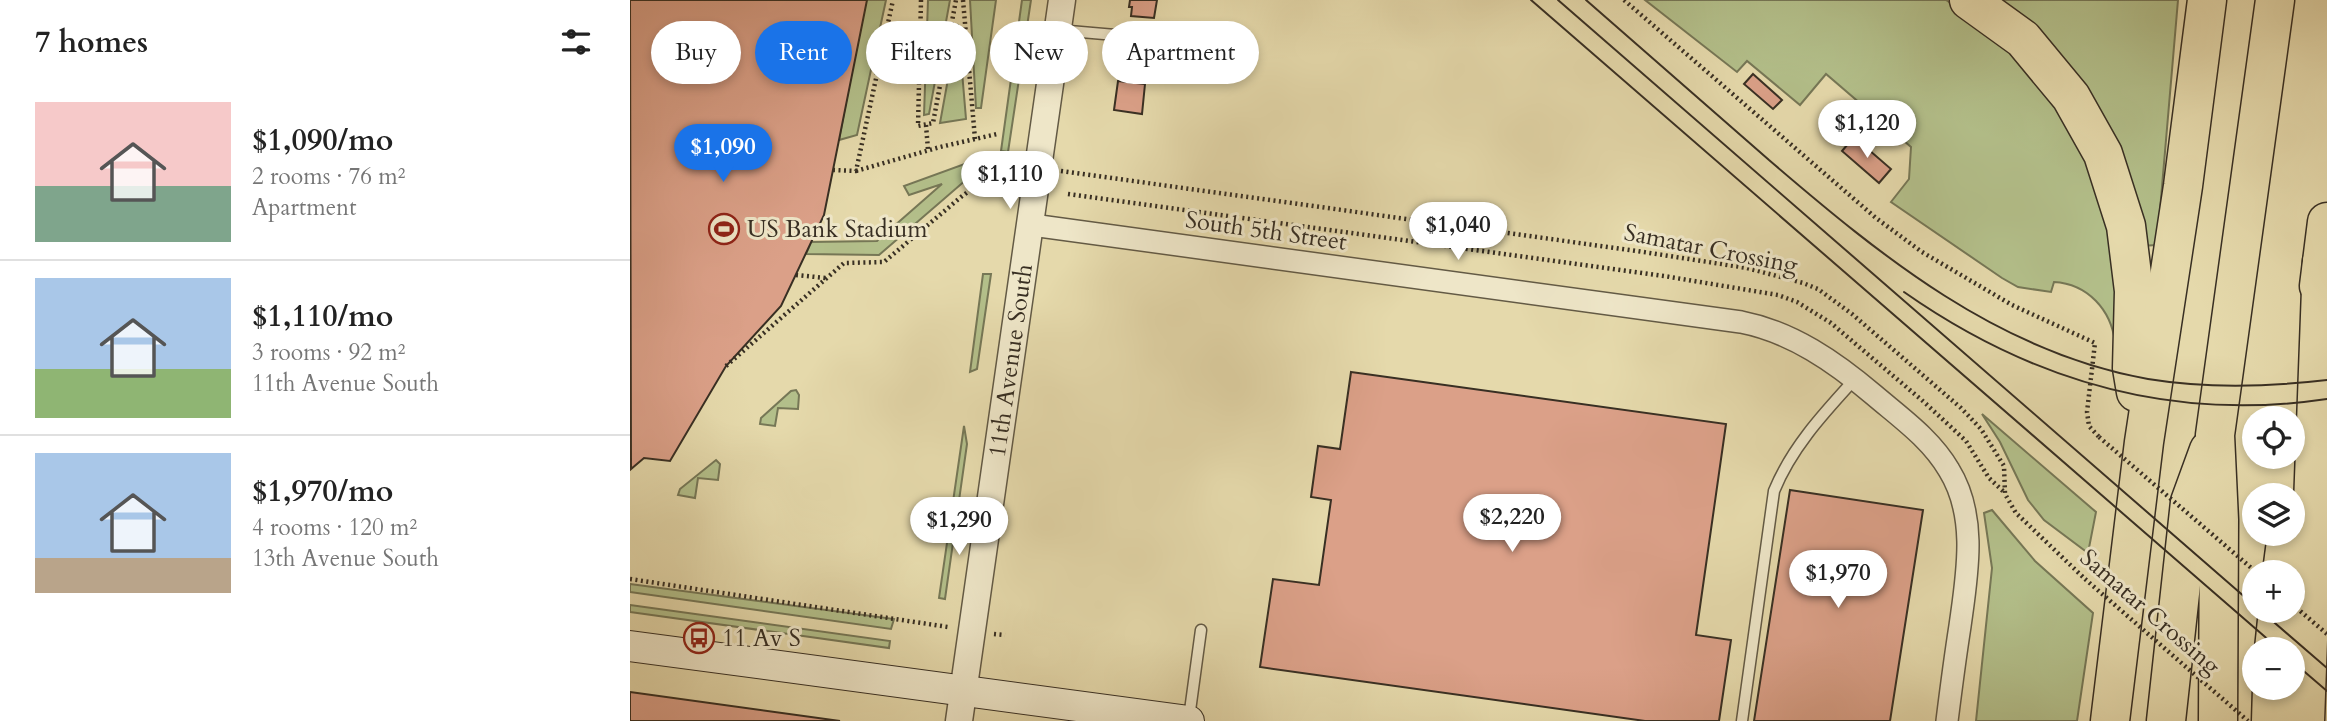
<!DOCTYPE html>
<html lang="en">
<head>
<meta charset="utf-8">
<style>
  :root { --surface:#fff; --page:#f2f2f2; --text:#222; --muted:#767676; --line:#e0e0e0; --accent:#1a73e8 }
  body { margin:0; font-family:Cardo,serif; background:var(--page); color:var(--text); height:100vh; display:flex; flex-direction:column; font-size:26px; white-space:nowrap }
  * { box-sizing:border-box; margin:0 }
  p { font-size:23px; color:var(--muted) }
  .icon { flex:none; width:38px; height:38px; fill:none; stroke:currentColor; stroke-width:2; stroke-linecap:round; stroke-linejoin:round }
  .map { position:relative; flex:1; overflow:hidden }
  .drawer { display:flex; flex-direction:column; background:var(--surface); width:630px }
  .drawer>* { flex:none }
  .top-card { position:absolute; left:21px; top:21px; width:665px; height:63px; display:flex; gap:14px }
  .tools { position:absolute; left:1612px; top:406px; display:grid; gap:14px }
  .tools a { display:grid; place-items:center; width:63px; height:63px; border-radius:50%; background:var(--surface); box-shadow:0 4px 10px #0003; font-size:35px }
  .price { position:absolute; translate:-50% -60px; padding:0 16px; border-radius:24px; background:#fff; color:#222; font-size:23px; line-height:46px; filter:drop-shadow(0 2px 4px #0008) }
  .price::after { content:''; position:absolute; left:50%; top:42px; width:21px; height:16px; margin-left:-10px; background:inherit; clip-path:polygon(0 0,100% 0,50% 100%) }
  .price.current { background:var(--accent); color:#fff }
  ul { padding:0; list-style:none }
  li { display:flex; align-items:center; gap:21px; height:175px; padding:0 35px }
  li+li { border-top:2px solid var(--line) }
  li span { display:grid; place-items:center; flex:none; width:196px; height:140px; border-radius:0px; color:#555 }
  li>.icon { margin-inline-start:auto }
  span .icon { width:84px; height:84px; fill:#fffc; stroke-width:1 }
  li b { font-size:30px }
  h2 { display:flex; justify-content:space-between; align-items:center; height:84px; padding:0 35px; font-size:30px }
  .pill { padding:0 24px; border-radius:32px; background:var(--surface); box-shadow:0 4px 10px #0003; font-size:24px; line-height:63px }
  .pill.current { background:var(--accent); color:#fff }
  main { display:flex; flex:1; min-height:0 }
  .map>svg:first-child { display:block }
  .green { fill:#b3bf8a; stroke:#767756; stroke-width:2 }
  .building { fill:#dba088; stroke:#382f23; stroke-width:2 }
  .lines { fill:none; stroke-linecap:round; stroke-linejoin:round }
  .service-casing { stroke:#635a45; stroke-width:13 }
  .minor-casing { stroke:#635a45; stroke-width:24 }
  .tertiary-casing { stroke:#635a45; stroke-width:29 }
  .secondary-casing { stroke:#382f23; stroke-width:32 }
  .motorway-casing { stroke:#382f23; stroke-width:41 }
  .path { stroke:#382f23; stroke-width:4.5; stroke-dasharray:2 3.5; stroke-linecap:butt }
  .service { stroke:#eee6c8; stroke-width:10 }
  .minor { stroke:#eee6c8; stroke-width:21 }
  .tertiary { stroke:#eee6c8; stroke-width:26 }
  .secondary { stroke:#eee6c8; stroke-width:30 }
  .motorway { stroke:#e5d9ab; stroke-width:38 }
  .tram { stroke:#382f23; stroke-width:2 }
  .path-bridge { stroke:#382f23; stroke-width:4.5; stroke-dasharray:2 3.5; stroke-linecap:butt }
  .labels { text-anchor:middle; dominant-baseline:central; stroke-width:6; stroke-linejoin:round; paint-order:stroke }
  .poi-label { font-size:24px; fill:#382f23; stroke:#eee6c8; text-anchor:start }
  .street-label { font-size:24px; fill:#382f23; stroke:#eee6c8 }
</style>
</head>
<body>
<main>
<section class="drawer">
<h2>7 homes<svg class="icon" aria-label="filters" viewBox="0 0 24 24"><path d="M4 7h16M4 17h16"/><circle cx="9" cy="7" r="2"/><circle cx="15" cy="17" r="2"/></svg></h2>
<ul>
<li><span style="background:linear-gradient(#f6c9c9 60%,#7fa58c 0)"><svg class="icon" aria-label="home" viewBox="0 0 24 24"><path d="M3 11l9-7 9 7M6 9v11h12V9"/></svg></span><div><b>$1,090/mo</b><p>2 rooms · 76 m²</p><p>Apartment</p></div></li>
<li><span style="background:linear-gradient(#a9c7e8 65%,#8fb573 0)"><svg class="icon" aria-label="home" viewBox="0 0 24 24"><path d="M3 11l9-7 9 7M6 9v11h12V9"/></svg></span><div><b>$1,110/mo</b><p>3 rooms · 92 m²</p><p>11th Avenue South</p></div></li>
<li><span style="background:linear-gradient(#a9c7e8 75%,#b9a48a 0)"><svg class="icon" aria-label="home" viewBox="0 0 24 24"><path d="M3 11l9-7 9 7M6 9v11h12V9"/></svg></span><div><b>$1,970/mo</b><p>4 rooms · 120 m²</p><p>13th Avenue South</p></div></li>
</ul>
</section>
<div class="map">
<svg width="1697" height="721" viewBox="0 0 1697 721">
  <rect width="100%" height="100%" fill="#e5d9ab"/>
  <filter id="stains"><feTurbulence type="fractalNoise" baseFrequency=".00286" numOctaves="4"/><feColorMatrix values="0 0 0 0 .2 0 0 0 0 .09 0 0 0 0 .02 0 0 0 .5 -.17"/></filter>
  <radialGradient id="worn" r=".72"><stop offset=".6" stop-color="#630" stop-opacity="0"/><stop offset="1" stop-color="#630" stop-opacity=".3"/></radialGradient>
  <g class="green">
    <path d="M235,0H256L227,135L209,140Z"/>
    <path d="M298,0H320L299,114L294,115Z"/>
    <path d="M340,0H366L351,108H346Z"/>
    <path d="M392,0H401L378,152L371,151Z"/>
    <path d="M1015,0H1316L1351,23L1388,56L1447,133L1489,235L1485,342C1481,310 1458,284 1424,282L1421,292L1388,287L1372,278L1261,202L1279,179L1281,147L1196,74L1170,105L1117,61L1107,72Z"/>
    <path d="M1363,0H1548L1527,245L1510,246Z"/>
    <path d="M328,24L336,119L310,123Z"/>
    <path d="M340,162L344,173L249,255L176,254L181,242L247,241L312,184L279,195L274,186Z"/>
    <path d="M353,274H361L347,369L340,372Z"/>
    <path d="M166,390L169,395L168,409L148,408L145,426L130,424L131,418L161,391Z"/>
    <path d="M1352,414L1466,512L1458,553L1414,520L1398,500L1370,442Z"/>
    <path d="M334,426L337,444L315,599L309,598Z"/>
    <path d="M86,460L90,464L88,480L68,478L65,498L48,495L50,489Z"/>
    <path d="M1362,510L1405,561L1463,613L1447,721H1346L1362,568L1354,513Z"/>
    <path d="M0,584L264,619L261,629L0,592Z"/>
    <path d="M0,605L260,641L259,648L0,612Z"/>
  </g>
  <g class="building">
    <path d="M0,0H237L194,215L151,306L96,366L40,461L14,458L1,469Z"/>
    <path d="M500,0H527L524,18L501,16L502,7H499Z"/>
    <path d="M1123,74L1152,100L1143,109L1114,84Z"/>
    <path d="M488,81L515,84L512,114L484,110Z"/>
    <path d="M1224,137L1261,169L1249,183L1212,151Z"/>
    <path d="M721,372L1096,424L1066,635L1101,640L1089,721H1015L630,667L643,579L689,585L701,500L681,497L688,446L710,449Z"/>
    <path d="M1160,490L1293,510L1260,721H1124Z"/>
    <path d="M0,692L210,721H0Z"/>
  </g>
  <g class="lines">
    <g class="service-casing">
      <g id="service">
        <path d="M428,30L497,36"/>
        <path d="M559,718L571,630"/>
        <path d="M1112,721L1144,491C1162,447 1194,413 1225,379"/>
      </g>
    </g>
    <g class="minor-casing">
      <path id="minor" d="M402,225L1111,322C1162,332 1205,362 1244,395C1271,418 1301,439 1319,470C1348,517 1337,575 1330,626C1325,658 1321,689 1317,721"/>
    </g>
    <g class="tertiary-casing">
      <g id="tertiary">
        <path id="s1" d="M329,721L432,0"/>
      </g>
    </g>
    <g class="secondary-casing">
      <path id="secondary" d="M0,646L559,721"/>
    </g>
    <g class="motorway-casing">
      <g id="motorway">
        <path d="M1339,0L1393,39L1441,97L1473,154L1496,226L1504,291L1502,368L1506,392"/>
        <path d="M1689,286L1697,222"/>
        <path d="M1652,572L1657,534"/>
        <path d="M1644,649L1648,611"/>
        <path d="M1480,721L1514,442L1553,186L1577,0"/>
        <path d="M1536,721L1560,502L1579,450"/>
        <path d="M1588,721L1589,520L1585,435L1645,0"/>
        <path d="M1641,721L1642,688"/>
        <path d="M1675,721L1692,262"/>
      </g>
    </g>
    <g class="path">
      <path d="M291,0L288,126L303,123L326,0"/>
      <path d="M333,0L345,139"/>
      <path d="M994,0L1246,218L1292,252L1382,305L1465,343L1457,412L1459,426L1469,437"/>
      <path d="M296,125L298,150"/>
      <path d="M365,160L384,164"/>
      <path d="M203,170L226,171L263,0"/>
      <path d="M226,171L310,147L367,134"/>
      <path d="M431,171L1007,251L1117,268L1173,283L1188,289L1222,314L1331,408L1351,429L1374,466L1375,494L1386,513L1455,579"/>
      <path d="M438,194L1034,276L1148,295L1167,302L1201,323L1294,402L1336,441L1359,478L1375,493"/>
      <path d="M166,275L196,278"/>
      <path d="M96,366L214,263L254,262L331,197L347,185L363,178"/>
      <path d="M0,579L318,627"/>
      <path d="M364,634L375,635"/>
    </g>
    <use href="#service" class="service"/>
    <use href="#minor" class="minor"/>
    <use href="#tertiary" class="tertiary"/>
    <use href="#secondary" class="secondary"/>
    <use href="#motorway" class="motorway"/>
    <g class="tram">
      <path d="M901,0L1649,649"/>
      <path d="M928,0L1624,605"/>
      <path d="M956,0C1017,54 1078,107 1139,160C1252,257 1368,352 1518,379C1579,389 1637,387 1697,380"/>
      <path d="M1274,292C1401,381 1542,422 1697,399"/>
      <path d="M1631,611L1697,668"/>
      <path d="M1662,661L1697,691"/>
    </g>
    <g class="path-bridge">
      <path d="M1469,437L1626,572"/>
      <path d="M1455,579L1618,721"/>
      <path d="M1662,604L1697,634"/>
    </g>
  </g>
  <defs>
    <g id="stadium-ring" transform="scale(1.575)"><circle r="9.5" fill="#eee6c8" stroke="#8f2418" stroke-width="1.5"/><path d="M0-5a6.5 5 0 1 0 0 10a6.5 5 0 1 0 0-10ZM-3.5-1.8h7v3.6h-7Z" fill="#8f2418"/></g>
    <g id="bus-ring" transform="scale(1.575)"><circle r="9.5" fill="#eee6c8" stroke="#8f2418" stroke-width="1.5"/><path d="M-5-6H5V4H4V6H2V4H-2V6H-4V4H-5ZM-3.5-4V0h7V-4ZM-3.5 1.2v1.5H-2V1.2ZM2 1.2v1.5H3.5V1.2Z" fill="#8f2418"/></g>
  </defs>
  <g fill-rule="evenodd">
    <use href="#stadium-ring" x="94" y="229"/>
    <use href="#bus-ring" x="69" y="638"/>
  </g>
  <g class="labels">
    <g class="poi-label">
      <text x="117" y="229">US Bank Stadium</text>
      <text x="92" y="638">11 Av S</text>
    </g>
    <g class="street-label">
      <text transform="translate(636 231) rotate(8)">South 5th Street</text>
      <text transform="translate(1081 249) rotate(11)">Samatar Crossing</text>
      <text stroke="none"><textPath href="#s1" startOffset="364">11th Avenue South</textPath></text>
      <text transform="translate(1520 612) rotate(41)">Samatar Crossing</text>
    </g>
  </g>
  <rect width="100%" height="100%" filter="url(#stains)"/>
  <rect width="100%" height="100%" fill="url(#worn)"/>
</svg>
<div class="tools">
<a><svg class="icon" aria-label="locate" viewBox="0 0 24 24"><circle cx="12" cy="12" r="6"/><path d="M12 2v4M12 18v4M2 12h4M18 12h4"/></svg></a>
<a><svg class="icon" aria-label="layers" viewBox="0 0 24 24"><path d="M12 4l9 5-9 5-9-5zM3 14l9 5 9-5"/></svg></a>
<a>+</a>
<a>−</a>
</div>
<b class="price" style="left:1237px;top:160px">$1,120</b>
<b class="price current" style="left:93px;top:184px">$1,090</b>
<b class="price" style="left:380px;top:211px">$1,110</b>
<b class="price" style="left:828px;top:262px">$1,040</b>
<b class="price" style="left:882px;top:554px">$2,220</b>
<b class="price" style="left:329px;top:557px">$1,290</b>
<b class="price" style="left:1208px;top:610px">$1,970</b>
<div class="top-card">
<a class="pill">Buy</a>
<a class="pill current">Rent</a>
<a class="pill">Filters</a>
<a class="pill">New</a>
<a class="pill">Apartment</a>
</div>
</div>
</main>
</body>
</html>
